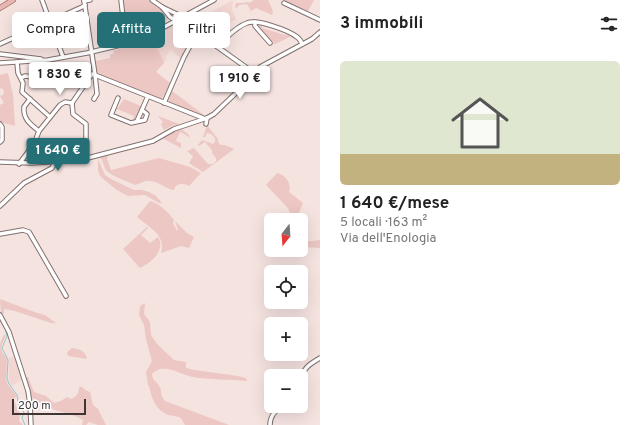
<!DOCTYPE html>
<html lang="it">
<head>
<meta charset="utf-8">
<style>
  :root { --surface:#fff; --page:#f6f6f6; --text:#222; --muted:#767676; --accent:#256f77 }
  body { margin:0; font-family:Overpass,sans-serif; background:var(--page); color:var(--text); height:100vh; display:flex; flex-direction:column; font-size:15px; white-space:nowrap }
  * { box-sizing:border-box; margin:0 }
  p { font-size:13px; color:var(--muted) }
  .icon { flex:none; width:22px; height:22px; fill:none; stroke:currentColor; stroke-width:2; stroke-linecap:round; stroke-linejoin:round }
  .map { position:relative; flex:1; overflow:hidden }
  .sheet { display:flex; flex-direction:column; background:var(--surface); width:320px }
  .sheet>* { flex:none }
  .top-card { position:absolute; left:12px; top:12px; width:248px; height:36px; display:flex; gap:8px }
  .needle { width:26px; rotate:197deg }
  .tools { position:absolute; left:264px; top:213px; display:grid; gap:8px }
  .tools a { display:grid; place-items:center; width:44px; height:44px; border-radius:6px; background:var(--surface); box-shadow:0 4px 16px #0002; font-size:20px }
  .scale { position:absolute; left:12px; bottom:10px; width:74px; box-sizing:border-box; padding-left:4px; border:2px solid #3d3635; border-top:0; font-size:11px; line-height:14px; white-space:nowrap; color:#3d3635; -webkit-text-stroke:3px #fff; paint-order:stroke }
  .price { position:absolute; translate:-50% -34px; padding:0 9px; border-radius:4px; background:#fff; color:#222; font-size:13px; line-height:26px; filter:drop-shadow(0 1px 2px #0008) }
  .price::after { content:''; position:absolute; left:50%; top:24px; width:12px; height:9px; margin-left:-6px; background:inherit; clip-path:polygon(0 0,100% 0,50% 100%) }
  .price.active { background:var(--accent); color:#fff }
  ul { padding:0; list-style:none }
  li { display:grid; align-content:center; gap:8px; height:212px; padding:0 20px }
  li span { display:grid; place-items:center; height:124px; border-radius:6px; color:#555 }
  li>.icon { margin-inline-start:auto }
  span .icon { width:72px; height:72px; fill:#fffc; stroke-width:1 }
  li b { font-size:17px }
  h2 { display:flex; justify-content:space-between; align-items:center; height:48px; padding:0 20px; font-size:17px }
  .pill { padding:0 14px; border-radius:6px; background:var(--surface); box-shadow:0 4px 16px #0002; font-size:14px; line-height:36px }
  .pill.active { background:var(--accent); color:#fff }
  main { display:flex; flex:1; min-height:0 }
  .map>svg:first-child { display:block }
  .built { fill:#f1d6d2 }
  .green { fill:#ecc7c3 }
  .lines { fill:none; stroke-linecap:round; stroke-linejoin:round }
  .stream { stroke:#94c5cb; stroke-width:1 }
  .minor-casing { stroke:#81716f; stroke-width:5.5 }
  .major-casing { stroke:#a26a64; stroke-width:6 }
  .minor { stroke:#fff; stroke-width:3.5 }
  .major { stroke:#e8b6b2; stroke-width:4.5 }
</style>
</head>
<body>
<main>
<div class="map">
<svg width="320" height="425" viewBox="0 0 320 425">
  <rect width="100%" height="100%" fill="#f5e3e0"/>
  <g class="built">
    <path d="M233,0L232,10L236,19L206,35L193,25L194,22Z"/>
    <path d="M173,25L180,26L182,29L183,27L191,30L198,37L186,48L181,58L170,50L165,58L167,59L164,63L153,35Z"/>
    <path d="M15,356L23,379L11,386L9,380V358Z"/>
  </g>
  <g class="green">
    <path d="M123,0H148L165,13L168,18L166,23C156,28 137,40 125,39V16Z"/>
    <path d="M254,0H268L273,11L272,15L256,8L251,11L247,4L239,5L237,8L235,7L236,3H243L248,2L249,3Z"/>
    <path d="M284,0H314L307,13L283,2Z"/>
    <path d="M259,25L262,26V28L285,35L286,34L292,36L273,45L274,42L268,40V38L262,30L260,31L258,27Z"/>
    <path d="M153,37L164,63L156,72L170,83L162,99H159L100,75L97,71L95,61L110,58V55L114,53L113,51Z"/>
    <path d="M8,73L13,95L15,126L0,122V105L4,103L0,96L3,95L4,91L2,88L0,89V75Z"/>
    <path d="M172,91L204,115C197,116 171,106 168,100Z"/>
    <path d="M124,99L141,106L135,120L132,121L134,116L117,109L114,114H113L116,108H118Z"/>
    <path d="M158,116L179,124L175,126L173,125L164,130L161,124L163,122Z"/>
    <path d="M207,125L218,139V142L221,145H225L234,149L203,172L189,163L193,156L187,151L194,148L208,164H213L216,161V158L212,153V150L205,142L199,146L198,145L202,140L213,144L215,142V138L211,134L207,133L205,137H203Z"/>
    <path d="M180,128L188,134L190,138L186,135L180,132L176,141L181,143V148L162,138L173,131Z"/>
    <path d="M108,155L107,159L111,170L159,158L190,167L201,173L189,186C184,183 179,183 175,187L174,190C165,189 158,180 147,181C143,181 140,184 135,185C127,181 113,177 107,171C103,167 104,161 100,157Z"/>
    <path d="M98,159L105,175L111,179L134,190H142L149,192L156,196L162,203H159L145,195L128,196L117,190L102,178L99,174L98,169Z"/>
    <path d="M277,173C286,175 292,184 289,192L303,203L296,220H288L290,213L288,208L266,185Z"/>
    <path d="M150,201C160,204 168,212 174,220L173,223L177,231L178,230L175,221L187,233L194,237L189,248L181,246L161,253C167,235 148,227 137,217Z"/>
    <path d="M147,227L148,228L141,235L150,243L158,237C166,250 152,262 140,268L123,249Z"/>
    <path d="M320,240V248L301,247V242Z"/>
    <path d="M0,299L37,313L45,315L56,323H51L15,311L4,309V313L1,314Z"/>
    <path d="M145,303L144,314L150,322L151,335L157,344L174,360L186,362V368C206,373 226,373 246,378L247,381C229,379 211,380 193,377C182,375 172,367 160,369C157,370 154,372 152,374C152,380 156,381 159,386C163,391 159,395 165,401L229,425H185L181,418C177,416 173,416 168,415C155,409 152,399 149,386L148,385L146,372L152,361L146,339L144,325L139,315L140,306Z"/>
    <path d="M6,334L1,347L2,352L7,359L6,379L8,385L16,395V397L13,399L20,414L19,421L23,425H0V344L3,336Z"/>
    <path d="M72,348C80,349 85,351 87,359L68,356L67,352Z"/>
    <path d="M25,377H28L34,392L46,396L54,403L61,401L67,397L71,399C77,396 79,394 79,387H82L85,390L90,392L93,405L98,409L106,425H98L89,422L86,425H82L83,420C72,413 61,413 50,408C43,405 38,400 31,397Z"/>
  </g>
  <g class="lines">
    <path class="stream" d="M5,328L7,336L2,348L8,360L7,378L9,384L17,395L19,406L24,412L22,418L25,425"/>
    <g class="minor-casing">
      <g id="minor">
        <path d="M42,0L63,57"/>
        <path d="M84,0L95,75L97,94L94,99"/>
        <path d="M121,0L123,17L122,44"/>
        <path d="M152,0L162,7L183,17L192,28"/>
        <path d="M84,1L90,0"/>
        <path d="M284,3L320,20"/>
        <path d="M162,7L170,17L205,38L254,73"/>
        <path d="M255,22V26L270,43"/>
        <path d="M0,44L82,7L85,5"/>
        <path d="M45,45L88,29"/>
        <path d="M217,46C226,39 235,27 247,23C257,19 288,30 297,37C300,39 301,41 302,44"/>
        <path d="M0,54L41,59"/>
        <path d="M17,62L18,73L23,83L22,92L50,117"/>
        <path d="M0,63L48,60L87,53L129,43L155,32L214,0"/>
        <path d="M95,75L203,118"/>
        <path d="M21,78L25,76L48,79"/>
        <path d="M118,98L111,115L131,123L145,120L147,114L142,110"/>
        <path d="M30,99L24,107C23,119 30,124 39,131"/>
        <path d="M164,103L184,57L190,46L205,38"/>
        <path d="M137,121L148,96"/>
        <path d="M0,124L2,127V140L0,142"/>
        <path d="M206,124L207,118"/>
        <path d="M86,159V124L73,114L72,103L92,74L95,75"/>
        <path d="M0,162L31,163L80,160L153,141L174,129L207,118L214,114L237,92L260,67L312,39L320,32"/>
        <path d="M19,164L34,144L39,131L60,105L65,102L72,103"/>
        <path d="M0,206L24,183L52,168L55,162"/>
        <path d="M0,234L23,230L29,232L66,296"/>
        <path d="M0,315L9,332L28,391L30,404L31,425"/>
        <path d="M301,382C303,368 308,365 320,358"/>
        <path d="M270,425C270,416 275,411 282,406"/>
      </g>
    </g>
    <g class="major-casing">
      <path id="major" d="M0,8L13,0"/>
    </g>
    <use href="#minor" class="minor"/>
    <use href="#major" class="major"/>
  </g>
</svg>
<div class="tools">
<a><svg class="needle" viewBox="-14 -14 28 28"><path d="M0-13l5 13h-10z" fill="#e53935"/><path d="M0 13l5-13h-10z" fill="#767676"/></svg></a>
<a><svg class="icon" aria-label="locate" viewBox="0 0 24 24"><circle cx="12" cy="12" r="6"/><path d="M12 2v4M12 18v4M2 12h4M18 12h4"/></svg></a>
<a>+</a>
<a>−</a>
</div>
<div class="scale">200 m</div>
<b class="price" style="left:60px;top:96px">1 830 €</b>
<b class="price" style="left:240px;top:100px">1 910 €</b>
<b class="price active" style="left:58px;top:172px">1 640 €</b>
<div class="top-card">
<a class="pill">Compra</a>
<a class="pill active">Affitta</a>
<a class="pill">Filtri</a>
</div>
</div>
<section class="sheet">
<h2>3 immobili<svg class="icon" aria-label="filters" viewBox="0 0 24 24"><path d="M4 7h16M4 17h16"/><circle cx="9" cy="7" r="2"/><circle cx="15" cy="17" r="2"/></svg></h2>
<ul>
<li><span style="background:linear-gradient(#dfe7d0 75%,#c2b280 0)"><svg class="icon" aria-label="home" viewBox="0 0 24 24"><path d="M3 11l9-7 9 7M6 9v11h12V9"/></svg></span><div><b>1 640 €/mese</b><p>5 locali · 163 m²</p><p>Via dell'Enologia</p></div></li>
</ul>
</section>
</main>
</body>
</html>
